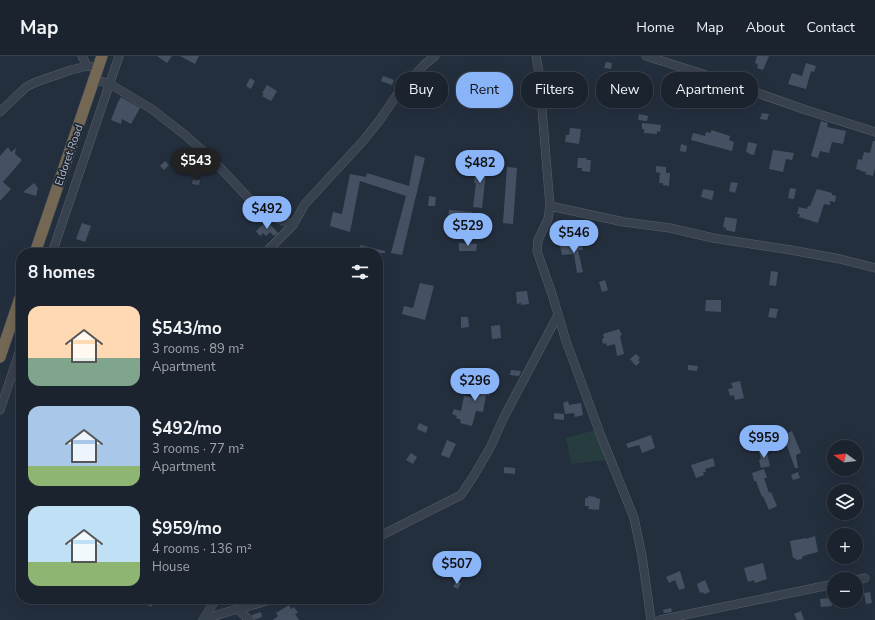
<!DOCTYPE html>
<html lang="en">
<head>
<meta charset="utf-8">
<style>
  :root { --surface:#1b232e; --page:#282f3a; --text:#f1f3f6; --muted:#a0a4aa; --line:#39404a; --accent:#8ab4f8 }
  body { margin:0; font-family:"Nunito Sans",sans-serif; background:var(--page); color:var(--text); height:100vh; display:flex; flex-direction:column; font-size:15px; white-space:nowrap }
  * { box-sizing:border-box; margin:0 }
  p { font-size:13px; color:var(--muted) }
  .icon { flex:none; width:22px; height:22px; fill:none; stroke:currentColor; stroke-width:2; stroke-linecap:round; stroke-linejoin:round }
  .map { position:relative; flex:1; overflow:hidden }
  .side { position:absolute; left:16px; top:192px; width:367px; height:356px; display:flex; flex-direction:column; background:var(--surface); border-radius:16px; box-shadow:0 4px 16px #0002,0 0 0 1px var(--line) }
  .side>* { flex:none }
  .top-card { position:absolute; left:395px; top:16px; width:380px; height:36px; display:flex; gap:8px }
  .needle { width:26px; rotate:284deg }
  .buttons { position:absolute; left:827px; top:384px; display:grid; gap:8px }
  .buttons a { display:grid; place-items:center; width:36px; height:36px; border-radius:50%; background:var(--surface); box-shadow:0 4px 16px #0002,0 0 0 1px var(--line); font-size:20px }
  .price { position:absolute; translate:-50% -34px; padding:0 9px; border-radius:14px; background:var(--accent); color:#111; font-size:13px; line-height:26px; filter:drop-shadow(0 1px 2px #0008) }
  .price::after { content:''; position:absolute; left:50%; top:24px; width:12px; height:9px; margin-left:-6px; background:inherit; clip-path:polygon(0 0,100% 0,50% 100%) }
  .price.on { background:#222; color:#fff }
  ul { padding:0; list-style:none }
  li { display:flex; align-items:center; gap:12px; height:100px; padding:0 12px }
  li span { display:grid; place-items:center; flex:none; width:112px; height:80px; border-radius:12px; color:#555 }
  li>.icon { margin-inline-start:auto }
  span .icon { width:48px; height:48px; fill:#fffc; stroke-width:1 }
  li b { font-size:17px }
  h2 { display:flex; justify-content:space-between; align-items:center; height:48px; padding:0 12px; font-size:17px }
  .tag { padding:0 14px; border-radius:16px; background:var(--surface); box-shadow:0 4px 16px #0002,0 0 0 1px var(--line); font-size:14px; line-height:36px }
  .tag.on { background:var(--accent); color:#111 }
  header { display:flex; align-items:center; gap:24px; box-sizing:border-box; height:56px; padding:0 20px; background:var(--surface); border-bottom:1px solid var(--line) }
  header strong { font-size:19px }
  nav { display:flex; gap:22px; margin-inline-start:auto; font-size:14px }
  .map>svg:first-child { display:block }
  .green { fill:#263c3f }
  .building { fill:#455162 }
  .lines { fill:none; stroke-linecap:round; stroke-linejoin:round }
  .minor-casing { stroke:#565f6c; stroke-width:9 }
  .highway-casing { stroke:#434c59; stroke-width:12 }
  .minor { stroke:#38414e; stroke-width:8 }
  .highway { stroke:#746855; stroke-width:11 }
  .labels { text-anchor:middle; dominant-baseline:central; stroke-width:3.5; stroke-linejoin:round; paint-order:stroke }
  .street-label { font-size:11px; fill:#b4bcc9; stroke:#1d2633 }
</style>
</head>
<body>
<header>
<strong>Map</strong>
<nav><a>Home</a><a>Map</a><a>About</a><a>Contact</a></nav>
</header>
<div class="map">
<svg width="875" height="564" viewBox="0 0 875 564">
  <rect width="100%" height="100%" fill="#242f3e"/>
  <path class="green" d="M595,374L607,404L571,408L566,382Z"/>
  <g class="building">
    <path d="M157,0H172L167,7Z"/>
    <path d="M180,0H199L195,8Z"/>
    <path d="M757,0H769L763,14L757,12L758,8L755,7Z"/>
    <path d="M606,6L612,7L611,13L604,12Z"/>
    <path d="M806,7L816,10L814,16L811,15L806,33L788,28L792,17L802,20Z"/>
    <path d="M383,20L394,24L392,29L381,25Z"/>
    <path d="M250,22L255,25L251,33L246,30Z"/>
    <path d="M564,24L574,25L573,31L563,29Z"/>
    <path d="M267,29L277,35L271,45L262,40L264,38L262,37Z"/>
    <path d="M121,41L140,52L131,68L122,63L121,68L111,64L118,46Z"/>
    <path d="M762,57L769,58L767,64L760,63Z"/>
    <path d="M639,58L648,60L647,65L638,64Z"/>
    <path d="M821,65L828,67L827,71L846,75L843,88L832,86L829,97L820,95L818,102L811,100Z"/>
    <path d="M642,67L661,69L660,76L657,75V78L644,77V73H642Z"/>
    <path d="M570,72L581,73L579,88L565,86L566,79H569Z"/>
    <path d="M711,74L730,80L729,84L734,86L732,95L691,84L693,77L705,80L706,76L711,77Z"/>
    <path d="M873,85H875V112L873,120L865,118L866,116L860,115L861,114L856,113L858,103L862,104L864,96L870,97Z"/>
    <path d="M748,86L757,88L754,99L749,98V97L746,96Z"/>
    <path d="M681,88L687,90L686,96L680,95Z"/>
    <path d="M8,91L11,96L16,92L15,98L22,104L3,126L11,133L0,145V100Z"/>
    <path d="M773,94L794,97L792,104L786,103L783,116L769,113Z"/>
    <path d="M415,99L425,102L402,199L391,197L406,140L360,125L350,176L330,170L333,156L342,158L350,118L366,121L367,117L409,130Z"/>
    <path d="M578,102H587L586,104H591L590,116L582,115V112H577Z"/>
    <path d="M165,105L169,109L164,114L160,110Z"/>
    <path d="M476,106L487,107L482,152L473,151L476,127H474Z"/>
    <path d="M656,110L666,111V117H670L669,130L663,129V127H659L660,117L656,116Z"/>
    <path d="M507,111L517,112L513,168L503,167Z"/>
    <path d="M193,123L200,124L199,129L192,128Z"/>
    <path d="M731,126L738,127L735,137L729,135Z"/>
    <path d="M34,127L38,132L36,140L23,136Z"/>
    <path d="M790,132L796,133L794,143L788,142Z"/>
    <path d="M703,133L714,135L712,144L701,141Z"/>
    <path d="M817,133L832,137V139L836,140L835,146L830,145V149L824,148L818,167L799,161L800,158H797L799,151L807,153L808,150H810Z"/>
    <path d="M429,140L436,141L435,150H428Z"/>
    <path d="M449,154L472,156L471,166L448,164Z"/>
    <path d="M725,161L737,163L735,176L726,174V172L723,171Z"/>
    <path d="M267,165L278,177L274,180L270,176L266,180L263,177L260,180L256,175Z"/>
    <path d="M82,167L91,170L85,186L76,183Z"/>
    <path d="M577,186L578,188L581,187L583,194H578L583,216L577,217L574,198L562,199L560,190L570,189L569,187Z"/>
    <path d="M459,187L477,188L476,195H459Z"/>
    <path d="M360,189L385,195V197H358Z"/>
    <path d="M771,215L778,216L776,230L769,229Z"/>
    <path d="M605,224L608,234L602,236L599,226Z"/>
    <path d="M420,227L434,230L425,264L402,258L404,250L413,252Z"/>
    <path d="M527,235L529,248L521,249V247L517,248L516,236Z"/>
    <path d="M706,244H721V256L705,255Z"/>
    <path d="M770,252L778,253L776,262L768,261Z"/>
    <path d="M461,261H468L469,271L461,272Z"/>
    <path d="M500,269L501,282L492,283L491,270Z"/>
    <path d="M619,273L622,279L620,280L624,298L617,300L615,288L607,290L606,287L603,288L602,283L604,282L603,278Z"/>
    <path d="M636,298L640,302L638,304L640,306L636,310L630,303Z"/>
    <path d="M688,309L698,310L697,315L688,314Z"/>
    <path d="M511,314L521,315L519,320L510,319Z"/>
    <path d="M480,319L494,322L493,328H491L489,340L486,339L483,356L476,355L472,370L460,367L461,364L456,362L457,360L452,358L454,353L461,355L464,340L475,342Z"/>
    <path d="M740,325L744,342L735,344L734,339L730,340L728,333L733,332L731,327Z"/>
    <path d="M568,345L569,349L581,347L583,359L575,361L574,357L565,358L563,347Z"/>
    <path d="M554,357L564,358V364L554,363Z"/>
    <path d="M419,367L428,371L426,377L417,373Z"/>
    <path d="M792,375L801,397L796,399L798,412H795L787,390H786L785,388H783L780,380Z"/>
    <path d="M651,379L655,392L642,397L639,389L628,392L626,388Z"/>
    <path d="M447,384L456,388L449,402L441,399Z"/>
    <path d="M761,384L762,390L755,392L753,387Z"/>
    <path d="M766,393L770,410L761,412L759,404L761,403L759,396Z"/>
    <path d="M411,397L417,401L413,408L406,404Z"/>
    <path d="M713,402L715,410L705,413L706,416H703L704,419L696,422L691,409Z"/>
    <path d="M504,411L515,412V418L504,417Z"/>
    <path d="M764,413L767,422H764L769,437L771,436L777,450L769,454L763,440L762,441L756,425H754L752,417Z"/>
    <path d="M798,416L800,422L793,424L791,419Z"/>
    <path d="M588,440L596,441V442L600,443L599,454L588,453L589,450H585V442H588Z"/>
    <path d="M815,480L818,496L806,499L802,501V503L796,504L795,502H793L790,485L806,482V483Z"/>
    <path d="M444,502L452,506L448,513L440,508Z"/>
    <path d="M763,507L767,523L755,527L754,524L748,526L744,512Z"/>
    <path d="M680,515L685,532L679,534L675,524L669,527L666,521Z"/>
    <path d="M705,524L710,536L704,538L703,536L700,537L697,528Z"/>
    <path d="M456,525L461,527L458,533L453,531Z"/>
    <path d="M870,536L872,547L866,548L864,537Z"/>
    <path d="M831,542L832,550L821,551L820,543Z"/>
    <path d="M147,543H151L154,545L151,551L144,547Z"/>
    <path d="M289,549L291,553L294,551L298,557L295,558L299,564H273L278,560L276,557Z"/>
    <path d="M671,552L672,556L664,557L663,554Z"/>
    <path d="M801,555L804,564H797L794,558Z"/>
    <path d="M261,556L262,561L254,564L252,559Z"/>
  </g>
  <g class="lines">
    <g class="minor-casing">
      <g id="minor">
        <path d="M82,0L87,10"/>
        <path d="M536,0L539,17L550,150"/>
        <path d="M646,0L703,18L806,54L875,76"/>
        <path d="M94,23L110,28L153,54L185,79L212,103L255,149L265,157L293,169L305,148L363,85L379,65L399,36L424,9L435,0"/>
        <path d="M0,56L26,31L36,26L71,14L87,10L98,12"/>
        <path d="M52,197L119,0"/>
        <path d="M265,197L293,169"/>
        <path d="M0,354L21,291"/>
        <path d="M378,481L461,439L473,421L490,392L504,361L558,259"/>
        <path d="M856,524L865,522"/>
        <path d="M239,554L249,564"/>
        <path d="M203,564L216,543"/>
        <path d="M205,564C226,554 249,552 271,543"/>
        <path d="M651,564L642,500L634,462L601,380L566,285L552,238L537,195L538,184L548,163L550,150L624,166L670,172L713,182L791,194L840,203L875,212"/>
        <path d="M660,564L834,528"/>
      </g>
    </g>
    <g class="highway-casing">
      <g id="highway">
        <path d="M35,197L102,0"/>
        <path d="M0,301L21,239"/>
      </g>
    </g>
    <use href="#minor" class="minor"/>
    <use href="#highway" class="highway"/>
  </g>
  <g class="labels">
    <g class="street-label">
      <text transform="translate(69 99) rotate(-71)">Eldoret Road</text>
    </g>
  </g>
</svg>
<div class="buttons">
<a><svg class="needle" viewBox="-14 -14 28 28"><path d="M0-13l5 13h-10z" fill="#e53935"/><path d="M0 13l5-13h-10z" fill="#a0a4aa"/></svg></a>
<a><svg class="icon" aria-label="layers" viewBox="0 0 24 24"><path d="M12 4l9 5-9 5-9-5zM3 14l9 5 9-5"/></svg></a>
<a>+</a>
<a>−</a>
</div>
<b class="price on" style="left:196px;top:126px">$543</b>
<b class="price" style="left:480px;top:128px">$482</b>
<b class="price" style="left:267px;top:174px">$492</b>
<b class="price" style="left:468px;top:191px">$529</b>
<b class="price" style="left:574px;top:198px">$546</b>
<b class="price" style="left:475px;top:346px">$296</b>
<b class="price" style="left:764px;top:403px">$959</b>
<b class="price" style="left:457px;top:529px">$507</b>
<div class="top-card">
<a class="tag">Buy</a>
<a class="tag on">Rent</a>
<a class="tag">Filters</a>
<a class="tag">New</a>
<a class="tag">Apartment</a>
</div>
<section class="side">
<h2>8 homes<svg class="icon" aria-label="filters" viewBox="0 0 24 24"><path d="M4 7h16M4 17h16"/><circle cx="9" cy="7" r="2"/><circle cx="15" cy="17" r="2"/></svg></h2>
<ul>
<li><span style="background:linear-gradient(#ffd9b3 65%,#7fa58c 0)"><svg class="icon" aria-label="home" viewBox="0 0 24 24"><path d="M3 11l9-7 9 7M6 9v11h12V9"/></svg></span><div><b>$543/mo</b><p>3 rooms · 89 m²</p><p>Apartment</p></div></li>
<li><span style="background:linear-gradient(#a9c7e8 75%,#8fb573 0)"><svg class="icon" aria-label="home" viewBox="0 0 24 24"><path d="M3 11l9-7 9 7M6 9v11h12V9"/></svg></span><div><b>$492/mo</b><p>3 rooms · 77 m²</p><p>Apartment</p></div></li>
<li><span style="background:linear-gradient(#bfe0f5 70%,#8fb573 0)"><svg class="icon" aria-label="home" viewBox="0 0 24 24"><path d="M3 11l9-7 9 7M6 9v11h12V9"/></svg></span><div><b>$959/mo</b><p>4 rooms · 136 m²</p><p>House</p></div></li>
</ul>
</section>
</div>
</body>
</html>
